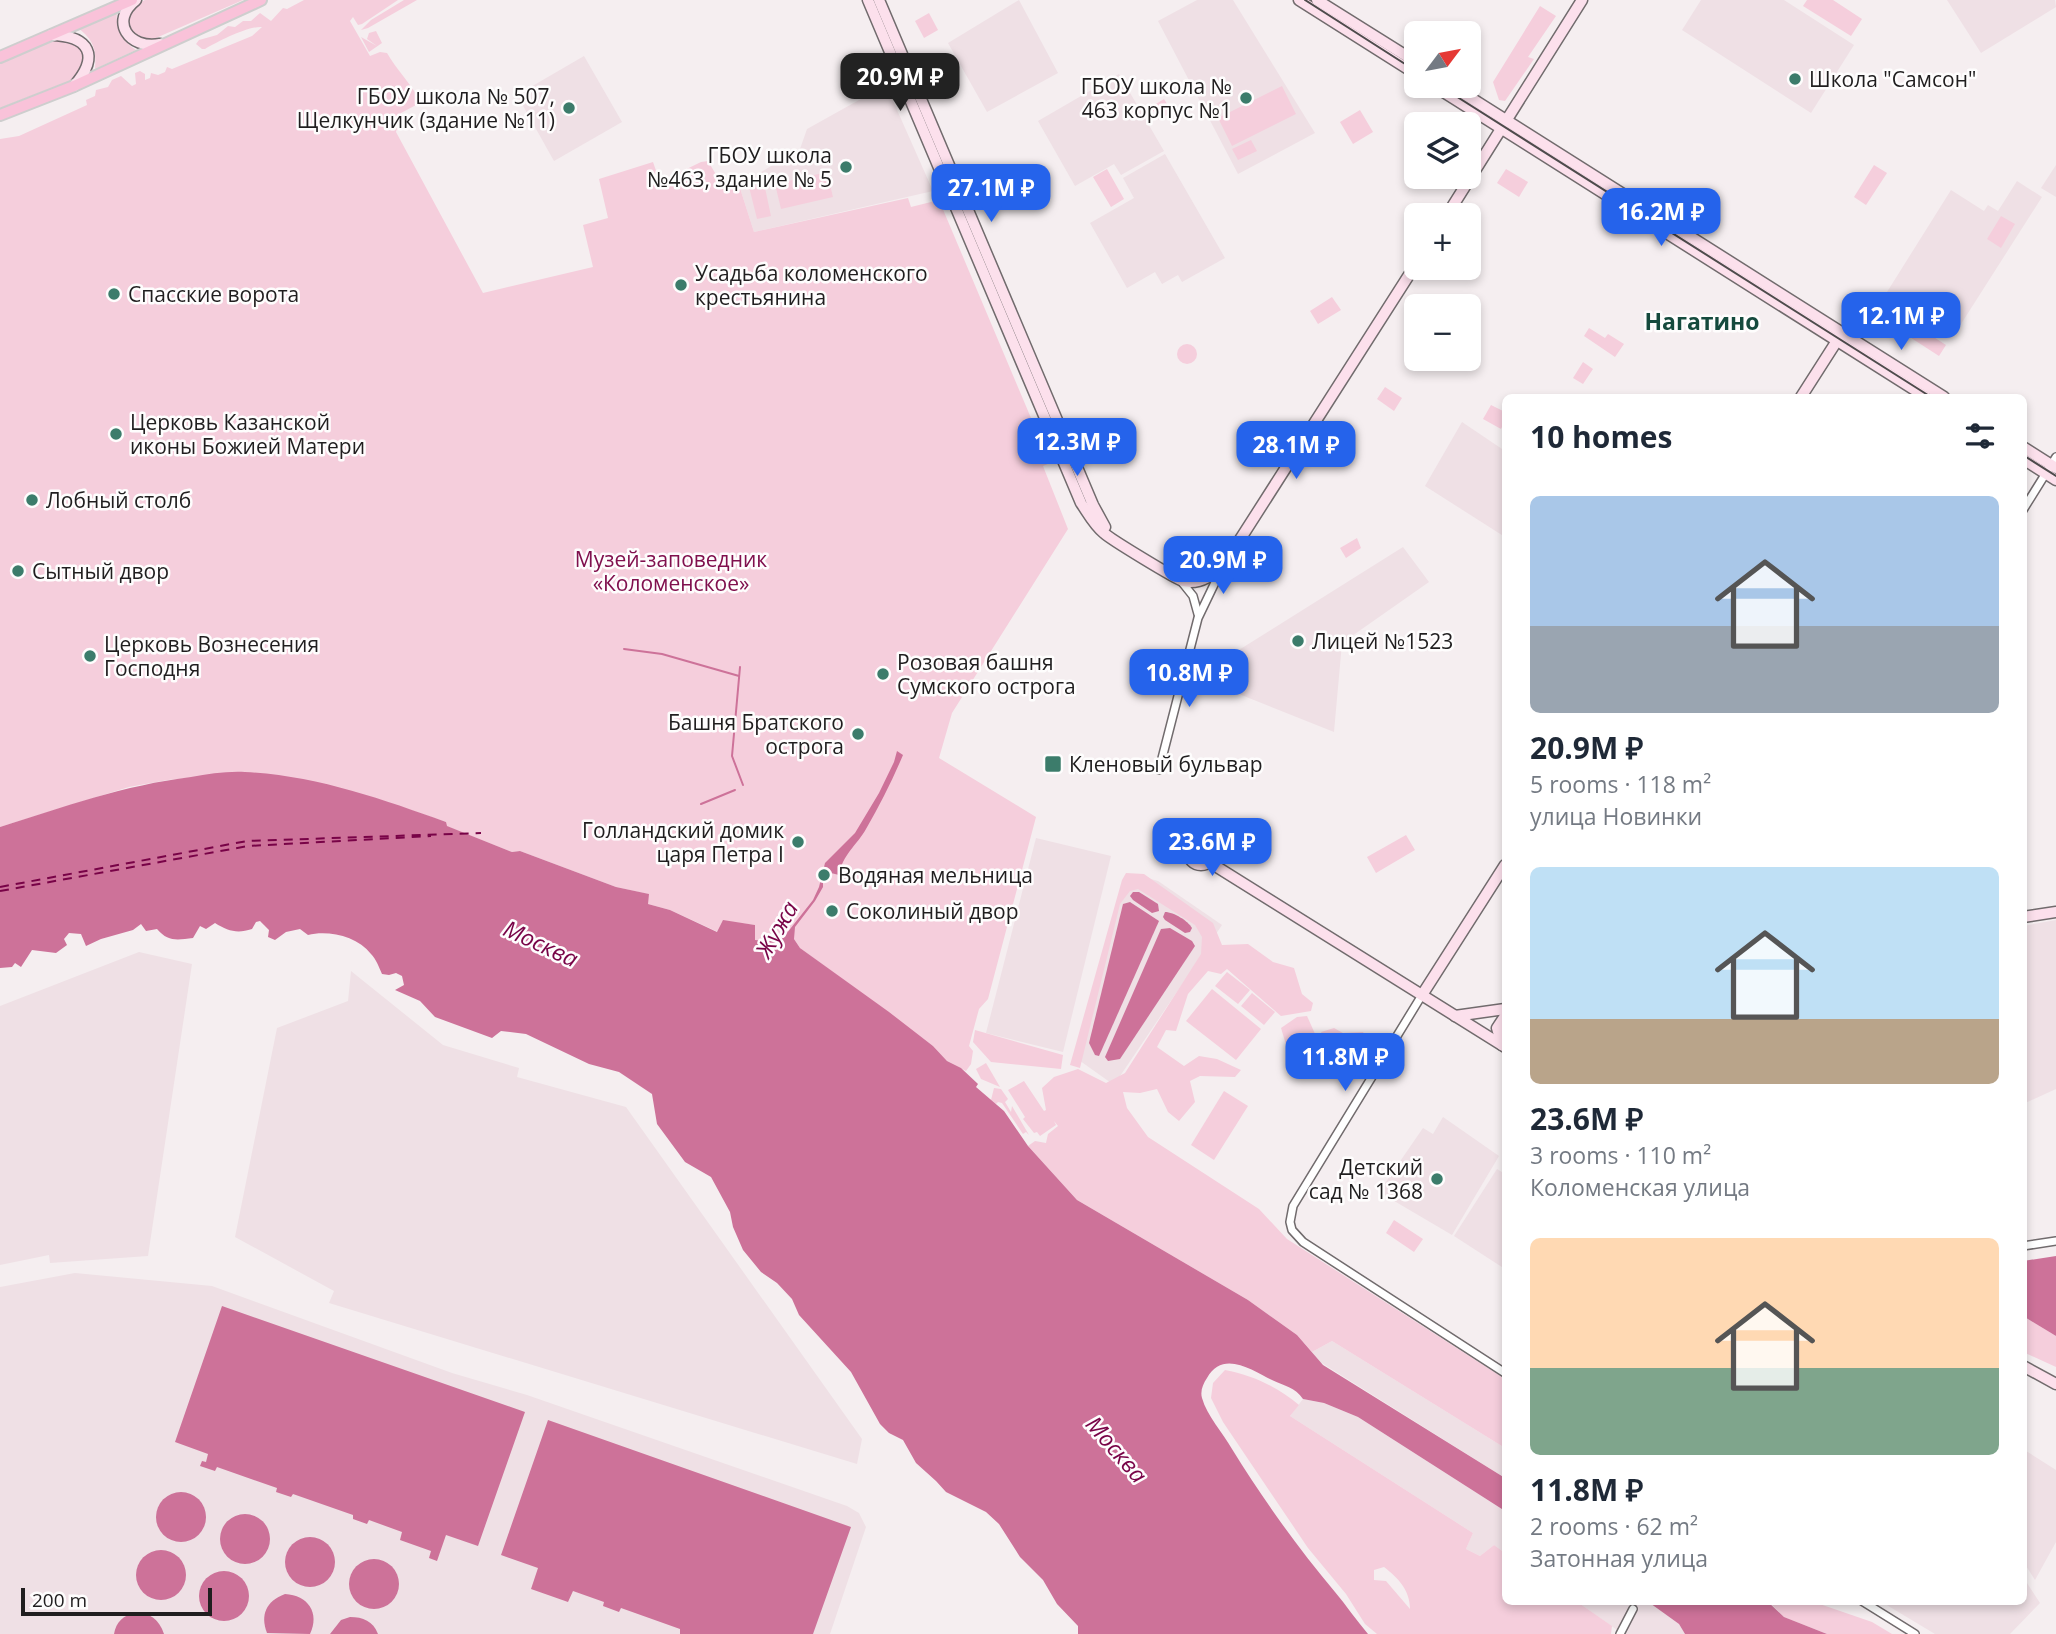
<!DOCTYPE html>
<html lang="en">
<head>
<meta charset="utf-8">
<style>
  :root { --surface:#fff; --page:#f2f2f3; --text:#1f2937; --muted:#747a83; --accent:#2563eb }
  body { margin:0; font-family:"Open Sans",sans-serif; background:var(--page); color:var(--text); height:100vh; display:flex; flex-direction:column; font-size:26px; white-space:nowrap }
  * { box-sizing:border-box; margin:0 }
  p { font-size:23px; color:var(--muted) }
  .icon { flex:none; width:38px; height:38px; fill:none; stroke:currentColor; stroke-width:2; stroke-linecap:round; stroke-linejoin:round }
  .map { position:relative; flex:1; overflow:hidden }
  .side { position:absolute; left:1502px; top:394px; width:525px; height:1211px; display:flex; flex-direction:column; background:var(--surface); border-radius:10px; box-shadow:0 4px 10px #0003 }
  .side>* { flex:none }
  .needle { width:46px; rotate:58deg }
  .fabs { position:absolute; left:1404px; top:21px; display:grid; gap:14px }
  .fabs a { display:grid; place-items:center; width:77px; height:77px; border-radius:10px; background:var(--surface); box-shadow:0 4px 10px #0003; font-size:35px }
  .scale { position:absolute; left:21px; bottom:18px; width:191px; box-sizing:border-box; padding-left:7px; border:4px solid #201e1f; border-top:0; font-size:19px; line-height:24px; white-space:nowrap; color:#201e1f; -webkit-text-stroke:5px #fefdfd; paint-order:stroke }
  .price { position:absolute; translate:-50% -60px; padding:0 16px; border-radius:14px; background:var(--accent); color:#fff; font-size:23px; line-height:46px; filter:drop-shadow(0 2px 4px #0008) }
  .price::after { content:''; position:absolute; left:50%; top:42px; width:21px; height:16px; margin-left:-10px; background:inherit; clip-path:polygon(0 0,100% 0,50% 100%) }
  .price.selected { background:#222; color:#fff }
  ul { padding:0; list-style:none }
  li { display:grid; align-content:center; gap:14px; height:371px; padding:0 28px }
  li span { display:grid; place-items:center; height:217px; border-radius:10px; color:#555 }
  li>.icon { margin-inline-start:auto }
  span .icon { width:126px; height:126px; fill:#fffc; stroke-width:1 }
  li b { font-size:30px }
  h2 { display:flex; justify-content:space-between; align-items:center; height:84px; padding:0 28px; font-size:30px }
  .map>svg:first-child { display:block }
  .built { fill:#efe0e5 }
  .green { fill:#f5cedc; fill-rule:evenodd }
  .water { fill:#cd7299 }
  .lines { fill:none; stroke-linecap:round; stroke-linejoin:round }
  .stream { stroke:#cd7299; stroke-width:2 }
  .ferry { stroke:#780347; stroke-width:2; stroke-dasharray:9 7; stroke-linecap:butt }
  .street-casing { stroke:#716b6d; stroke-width:10 }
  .secondary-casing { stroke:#716b6d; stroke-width:13 }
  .primary-casing { stroke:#cecece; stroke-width:14 }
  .street { stroke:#fff; stroke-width:7 }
  .secondary { stroke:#fce0ec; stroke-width:10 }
  .primary { stroke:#f9c2d9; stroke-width:10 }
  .tram { stroke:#4e4b4c; stroke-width:2 }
  .poi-dot { fill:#3c7c6b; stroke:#fefdfd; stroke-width:2.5 }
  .labels { text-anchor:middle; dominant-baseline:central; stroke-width:5; stroke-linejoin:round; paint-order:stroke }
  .poi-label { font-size:21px; fill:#201e1f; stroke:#fefdfd; text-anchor:start }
  .park-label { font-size:21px; fill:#80104e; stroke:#fefdfd }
  .neighbourhood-label { font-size:23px; font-weight:bold; fill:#154a3d; stroke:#fefdfd }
  .water-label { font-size:23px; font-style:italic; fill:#780347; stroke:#fefdfd }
</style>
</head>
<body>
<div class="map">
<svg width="2056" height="1634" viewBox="0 0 2056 1634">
  <rect width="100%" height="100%" fill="#f5eef0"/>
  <g class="built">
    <path d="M1019,0L1058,73L987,112L948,43Z"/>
    <path d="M1197,0H1233L1315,133L1238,174L1158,21Z"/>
    <path d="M1701,0H1784L1854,45L1811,113L1682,30Z"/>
    <path d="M1947,0H2055L2056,7L1981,53Z"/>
    <path d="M584,56L622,122L554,161L517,95Z"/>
    <path d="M1119,74L1164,151L1121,175L1114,164L1075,186L1038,121Z"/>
    <path d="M886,85L933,191L754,232L739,185L800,149L807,129Z"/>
    <path d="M1165,154L1225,258L1182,282L1178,275L1162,284L1155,272L1127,288L1090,223L1134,198L1123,178Z"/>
    <path d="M2056,165V197L2041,188Z"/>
    <path d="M2017,181L2042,197L1954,335L1887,292L1951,190L1984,211L1988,205L1998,211Z"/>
    <path d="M1462,422L1505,451V537L1425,486Z"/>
    <path d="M1403,547L1429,582L1342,643L1334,732L1234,692L1218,663Z"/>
    <path d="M1036,838L1111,856L1063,1052L986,1033Z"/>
    <path d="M1144,877L1158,881L1222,925L1114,1085L1076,1058L1123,880Z"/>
    <path d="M2056,920V1089L2023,1104V926Z"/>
    <path d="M139,952L192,964L148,1256L50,1263L49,1255L0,1265V1006Z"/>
    <path d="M351,971L443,1045L519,1068L517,1077L626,1107L862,1439L857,1464L329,1303L334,1291L235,1237L277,1028L348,1001Z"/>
    <path d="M1443,1117L1499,1156L1452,1235L1379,1192L1423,1128L1433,1134Z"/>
    <path d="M1497,1169L1505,1174V1269L1454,1236Z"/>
    <path d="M75,1273L212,1286L452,1373L527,1395L847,1506L859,1513L866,1527L830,1634H0V1287Z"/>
    <path d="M1332,1341L1505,1448V1478L1317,1360L1312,1352Z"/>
    <path d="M1303,1399L1324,1403L1358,1417L1505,1511V1553L1494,1545L1480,1556L1466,1549L1473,1533L1290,1416Z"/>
    <path d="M2023,1449L2056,1470V1542L2035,1580L2023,1561Z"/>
    <path d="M2023,1577L2040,1603L2010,1634H1935L1880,1601H2023Z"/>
    <path d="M1576,1601H1647L1679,1624L1685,1634H1623Z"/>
  </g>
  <g class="green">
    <path d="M145,0H243L149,41C124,34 119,12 145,0Z"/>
    <path d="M304,0H398L362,24L358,25L353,17L350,21L370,56L380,52L387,53C396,69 413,86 419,100L416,105L401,113L396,132L483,293L593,267L583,225L608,218L599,179L653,162L660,182L701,162L708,161L718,178L739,185L754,232L908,198L911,207L939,200L1050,463L1043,466L1068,529L952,713L939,758L1036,817L988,999L979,1009L969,1046L973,1051L971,1064L966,1071L947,1061L933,1046L800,948L794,939C780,937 768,941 755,940V925L724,921L718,932L670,910L648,904V894L616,887L520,851L512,852L446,826V822L375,798L313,782L244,772L168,780L129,787L0,827V139L19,136L87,105L86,100L95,96L96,90L108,87L112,80L121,76L132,86L136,84L135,73L140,71L145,74V80L150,78L151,73L158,75L165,72L167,67L172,69L252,36L262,27C248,26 219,41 205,49H202L196,44L199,40L217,35L228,26L235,27L243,21H251L260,13L271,21L283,8L287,9Z"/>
    <path d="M404,0H417L368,28L361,30L371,20Z"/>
    <path d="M1807,0H1833L1862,19L1851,36L1803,6Z"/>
    <path d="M1540,6L1556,16L1528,57L1534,59L1505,101L1499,100L1493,82Z"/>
    <path d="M117,11C115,28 122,41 136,50L95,69C97,50 93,39 78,28Z"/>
    <path d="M929,13L938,30L924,38L915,21Z"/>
    <path d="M376,31L382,43L369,52L361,37L377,46L367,39L369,33Z"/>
    <path d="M68,37C86,53 88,56 77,78L0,108V63L59,38Z"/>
    <path d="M1282,86L1296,114L1232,146L1218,118Z"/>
    <path d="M1164,99L1172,112L1159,120L1151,107Z"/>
    <path d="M1360,110L1373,132L1353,144L1340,122Z"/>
    <path d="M1251,140L1257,151L1238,160L1232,149Z"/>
    <path d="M1874,165L1887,173L1866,205L1854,197Z"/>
    <path d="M1107,169L1124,199L1111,207L1093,177Z"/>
    <path d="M1506,169L1528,182L1519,197L1497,183Z"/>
    <path d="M827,172L833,197L781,209L775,184Z"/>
    <path d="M764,183L771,216L757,219L749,187Z"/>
    <path d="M2001,216L2015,224L2001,248L1987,239Z"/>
    <path d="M1332,297L1341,310L1318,324L1310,311Z"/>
    <path d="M1912,323L1946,345L1939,356L1905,334Z"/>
    <path d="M1589,328L1605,338L1608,334L1624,344L1615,357L1584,336Z"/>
    <circle cx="1187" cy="354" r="10"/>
    <path d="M1583,362L1593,369L1583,384L1573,378Z"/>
    <path d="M1385,387L1402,398L1394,411L1377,399Z"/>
    <path d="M1491,405L1505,412V421L1501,429L1483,419Z"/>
    <path d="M1357,538L1361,548L1346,558L1340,548Z"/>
    <path d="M1406,835L1415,850L1376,873L1367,857Z"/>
    <path d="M1126,873L1144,874L1213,923L1222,945L1248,944L1273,962L1294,968L1302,994L1313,1003L1311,1011L1281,1016L1227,969L1221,974L1208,971L1188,994L1176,1031L1166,1030L1157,1047L1184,1066L1199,1056L1217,1059L1241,1070L1235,1077L1200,1076L1190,1081L1195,1102L1179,1121L1168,1112L1157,1089L1140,1093L1123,1092L1127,1108L1148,1137L1259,1209L1287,1239L1505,1379V1448L1332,1341L1312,1352L1297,1335L1248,1300L1077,1200L1028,1146L1035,1141L1046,1143L1048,1134L1058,1126L1054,1121L1056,1125L1040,1136L1037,1132L1034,1133L1023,1119L1025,1117L1008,1090L1024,1081L1044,1111L1046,1110L1042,1088L1054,1077L1078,1069L1106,1083L1125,1073L1201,954L1202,937L1195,925L1138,889L1130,891L1120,904L1080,1068L1070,1065L1122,880Z"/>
    <path d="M1227,972L1250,990L1238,1004L1215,986Z"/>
    <path d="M1212,989L1261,1029L1236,1060L1186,1021Z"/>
    <path d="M1252,993L1275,1012L1264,1025L1241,1006Z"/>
    <path d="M1307,1016L1325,1056L1312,1063L1287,1048L1281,1028L1297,1017Z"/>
    <path d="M1334,1028L1343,1033L1363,1032L1365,1035L1348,1048L1337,1068L1321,1032Z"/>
    <path d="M975,1030L1063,1055L1061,1069L991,1062L973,1042Z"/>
    <path d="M986,1063L1000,1087L981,1079L976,1069Z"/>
    <path d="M994,1088L1001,1089L1008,1099L1005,1102L1011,1112L1012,1106L1029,1135L1026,1132L1023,1134L1002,1103L998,1102L996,1104L991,1100Z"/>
    <path d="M1224,1091L1248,1106L1214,1160L1191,1145Z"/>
    <path d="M1394,1220L1423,1239L1414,1252L1386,1233Z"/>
    <path d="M2023,1316L2056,1336V1367L2023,1352Z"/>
    <path d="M1225,1370C1252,1375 1278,1387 1299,1405L1290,1416L1473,1533L1466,1549L1480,1556L1494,1545L1505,1553V1601H1576L1612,1626L1611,1634H1377L1365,1624L1346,1594L1308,1548L1223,1422L1211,1398L1213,1383ZM1384,1567C1398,1578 1410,1590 1410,1609L1386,1581L1374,1580V1570Z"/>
    <path d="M1768,1601H1811L1872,1622L1892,1634H1827L1784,1617Z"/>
  </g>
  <g class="water">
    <path d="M897,751L903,755C892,781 880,805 866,829C857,845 842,855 839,875L831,873L823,880V887L815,901L795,927L794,939L800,948L889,1012L933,1046L947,1061L961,1068L978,1084L976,1087L1004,1111L1028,1146L1077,1200L1248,1300L1297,1335L1323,1365L1505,1478V1511L1358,1417L1324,1403L1303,1399C1295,1387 1284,1386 1272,1380C1253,1371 1223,1349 1207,1378C1203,1384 1200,1391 1202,1398C1207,1416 1223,1433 1232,1449C1263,1499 1297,1547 1335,1592C1346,1605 1356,1620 1368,1634H1078V1626L1057,1604L1043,1580L1020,1557L999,1524L986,1512L946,1492L936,1481L916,1463L903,1440L889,1433L880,1424L851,1372L799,1315L792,1299L777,1283L761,1272L743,1250L733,1227L730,1212L711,1177L685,1162L657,1124L652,1094L619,1072L589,1064L526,1034L501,1031L492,1038L435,1017L420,1001L395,990L404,985L402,976L396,973L389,975L382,974C379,967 376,959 371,954C357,936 328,930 308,935L300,929L286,932L275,940L268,937L269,930L260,921L256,922L252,929C237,934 228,931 215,923L206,929L200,926L193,938C177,940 168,942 157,929L146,931L141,924L133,930L101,939L86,946L81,934L69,933L64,939L67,945L56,953L32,950L21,967L15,963L12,967L0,968V827C63,807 125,785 191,777C209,774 227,771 245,772C314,775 382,799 446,822L447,826L512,852L520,851L616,887L649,894L648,904L670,910L717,932L723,920L755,925V940L769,941L783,938L813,900L819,887L825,863L855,833L879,793L894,762Z"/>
    <path d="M1133,892H1139L1158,904L1159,911L1152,913L1133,900L1130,896Z"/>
    <path d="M1130,902L1159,921L1099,1056L1095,1055L1089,1043L1123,904Z"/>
    <path d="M1165,912C1174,912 1188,921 1192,928L1190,932L1185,933L1165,920L1163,917Z"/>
    <path d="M1170,928L1192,941L1195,946L1120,1059L1108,1061L1105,1057L1161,929Z"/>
    <path d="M2056,1256V1336L2023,1316V1261Z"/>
    <path d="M222,1306L525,1412L478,1546L446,1535L437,1561L429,1558L431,1551L400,1540L402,1532L369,1520L367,1524L353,1519V1515L293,1494L291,1497L276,1492L277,1488L217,1467L215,1471L200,1466L202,1461L206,1462L208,1454L175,1442Z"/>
    <path d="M548,1420L851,1527L813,1634H680V1629L621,1608L619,1612L603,1606L604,1602L573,1591L568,1602L531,1589L538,1568L501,1555Z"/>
    <circle cx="181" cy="1517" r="25"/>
    <circle cx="245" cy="1539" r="25"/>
    <circle cx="310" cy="1562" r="25"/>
    <circle cx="161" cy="1575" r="25"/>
    <circle cx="374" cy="1584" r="25"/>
    <circle cx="224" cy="1596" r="25"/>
    <path d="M285,1594C308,1595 320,1613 310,1634L267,1633C260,1615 266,1601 285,1594Z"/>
    <path d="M1647,1601H1767L1784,1617L1827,1634H1685L1679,1624Z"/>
    <path d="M135,1612C150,1613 159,1619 164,1634H114C116,1622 123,1616 135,1612Z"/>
    <path d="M350,1617C363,1617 373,1621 378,1634H330L341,1620Z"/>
  </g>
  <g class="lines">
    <g class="stream">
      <path d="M624,649L662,654L739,676"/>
      <path d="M740,667L732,756L743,785"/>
      <path d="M701,804L735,790"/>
    </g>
    <g class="ferry">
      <path d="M0,887L247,841L481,833"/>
      <path d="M0,891L248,846L431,836"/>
    </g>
    <g class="street-casing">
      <g id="street">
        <path d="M2023,510L2056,457"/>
        <path d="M1181,581L1193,596L1198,614"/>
        <path d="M1159,770L1198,618L1221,570"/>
        <path d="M1422,995L1293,1206L1290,1222L1292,1230L1303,1242L1505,1373"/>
        <path d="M2023,1246L2056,1241"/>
        <path d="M1862,1601L1915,1634"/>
        <path d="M1620,1634L1633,1609"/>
      </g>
    </g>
    <g class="secondary-casing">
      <g id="secondary">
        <path d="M136,0C109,21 129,50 160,44"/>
        <path d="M868,0L1081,503C1088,513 1094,525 1104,533C1110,539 1176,579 1183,581C1200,585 1214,575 1225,563L1416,264"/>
        <path d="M879,0L1093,505L1105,527"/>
        <path d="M1299,0L1416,74"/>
        <path d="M1317,0L1416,62"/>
        <path d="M51,35C90,36 100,56 74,86"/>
        <path d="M1434,86L1926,397"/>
        <path d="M1452,86L1944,397"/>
        <path d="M1447,215L1582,0"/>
        <path d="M1801,397L1840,336"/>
        <path d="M2023,447L2056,468"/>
        <path d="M2023,459L2056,480"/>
        <circle cx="1201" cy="852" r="13"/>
        <path d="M1209,862L1505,1047"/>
        <path d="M2023,917L2056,912"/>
        <path d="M1422,995L1505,865"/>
        <path d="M1455,1016L1505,1009"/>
        <path d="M1502,1045L1497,1028L1505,1016"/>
        <path d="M2023,1366L2056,1384"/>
      </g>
    </g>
    <g class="primary-casing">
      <g id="primary">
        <path d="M0,57L132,0"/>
        <path d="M0,115L74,86L261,0"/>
      </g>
    </g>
    <use href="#street" class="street"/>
    <use href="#secondary" class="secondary"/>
    <use href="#primary" class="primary"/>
    <g class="tram">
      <path d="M1305,0L1416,71"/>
      <path d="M1440,86L1931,397"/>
      <path d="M2023,455L2056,476"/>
    </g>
  </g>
  <g class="poi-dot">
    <circle cx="1795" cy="79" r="7"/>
    <circle cx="1246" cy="98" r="7"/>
    <circle cx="569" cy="108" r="7"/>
    <circle cx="846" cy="167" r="7"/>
    <circle cx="681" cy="285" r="7"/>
    <circle cx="114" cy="294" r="7"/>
    <circle cx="116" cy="434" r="7"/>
    <circle cx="32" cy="500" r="7"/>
    <circle cx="18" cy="571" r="7"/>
    <circle cx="1298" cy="641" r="7"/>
    <circle cx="90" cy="656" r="7"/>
    <circle cx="883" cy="674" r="7"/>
    <circle cx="858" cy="734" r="7"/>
    <rect x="1044" y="755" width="18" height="18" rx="3.5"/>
    <circle cx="798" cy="842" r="7"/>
    <circle cx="824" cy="875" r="7"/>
    <circle cx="832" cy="911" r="7"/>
    <circle cx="1437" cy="1179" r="7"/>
  </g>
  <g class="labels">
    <g class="poi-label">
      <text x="1809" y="79">Школа "Самсон"</text>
      <text x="1232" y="86" text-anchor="end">ГБОУ школа №<tspan x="1232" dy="24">463 корпус №1</tspan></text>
      <text x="555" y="96" text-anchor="end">ГБОУ школа № 507,<tspan x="555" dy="24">Щелкунчик (здание №11)</tspan></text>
      <text x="832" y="155" text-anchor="end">ГБОУ школа<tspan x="832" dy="24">№463, здание № 5</tspan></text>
      <text x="695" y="273">Усадьба коломенского<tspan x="695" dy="24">крестьянина</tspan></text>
      <text x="128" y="294">Спасские ворота</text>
      <text x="130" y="422">Церковь Казанской<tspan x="130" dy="24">иконы Божией Матери</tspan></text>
      <text x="46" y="500">Лобный столб</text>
      <text x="32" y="571">Сытный двор</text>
      <text x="1312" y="641">Лицей №1523</text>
      <text x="104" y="644">Церковь Вознесения<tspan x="104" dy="24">Господня</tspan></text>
      <text x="897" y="662">Розовая башня<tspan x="897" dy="24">Сумского острога</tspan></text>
      <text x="844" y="722" text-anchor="end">Башня Братского<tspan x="844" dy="24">острога</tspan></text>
      <text x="1069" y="764">Кленовый бульвар</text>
      <text x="784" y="830" text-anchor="end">Голландский домик<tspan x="784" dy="24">царя Петра I</tspan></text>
      <text x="838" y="875">Водяная мельница</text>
      <text x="846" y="911">Соколиный двор</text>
      <text x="1423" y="1167" text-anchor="end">Детский<tspan x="1423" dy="24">сад № 1368</tspan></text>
    </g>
    <g class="park-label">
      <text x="671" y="559">Музей-заповедник<tspan x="671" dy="24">«Коломенское»</tspan></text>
    </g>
    <g class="neighbourhood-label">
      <text x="1702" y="321">Нагатино</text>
    </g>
    <g class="water-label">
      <text transform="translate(776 929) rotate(-60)">Жужа</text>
      <text transform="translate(541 943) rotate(25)">Москва</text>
      <text transform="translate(1117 1449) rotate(49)">Москва</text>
    </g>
  </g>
</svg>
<div class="fabs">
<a><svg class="needle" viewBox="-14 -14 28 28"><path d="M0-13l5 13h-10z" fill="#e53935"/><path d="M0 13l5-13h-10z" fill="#747a83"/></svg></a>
<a><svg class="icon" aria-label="layers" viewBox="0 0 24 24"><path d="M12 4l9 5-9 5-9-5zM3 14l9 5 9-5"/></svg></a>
<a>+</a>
<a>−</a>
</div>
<div class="scale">200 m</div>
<b class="price selected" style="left:900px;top:113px">20.9M ₽</b>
<b class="price" style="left:991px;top:224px">27.1M ₽</b>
<b class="price" style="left:1661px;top:248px">16.2M ₽</b>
<b class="price" style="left:1901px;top:352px">12.1M ₽</b>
<b class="price" style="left:1077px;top:478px">12.3M ₽</b>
<b class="price" style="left:1296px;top:481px">28.1M ₽</b>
<b class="price" style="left:1223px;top:596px">20.9M ₽</b>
<b class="price" style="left:1189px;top:709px">10.8M ₽</b>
<b class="price" style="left:1212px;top:878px">23.6M ₽</b>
<b class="price" style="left:1345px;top:1093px">11.8M ₽</b>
<section class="side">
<h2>10 homes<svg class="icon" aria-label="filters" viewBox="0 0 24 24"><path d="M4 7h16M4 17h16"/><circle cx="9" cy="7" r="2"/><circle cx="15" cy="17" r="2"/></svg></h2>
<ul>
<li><span style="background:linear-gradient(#a9c7e8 60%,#9aa5b1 0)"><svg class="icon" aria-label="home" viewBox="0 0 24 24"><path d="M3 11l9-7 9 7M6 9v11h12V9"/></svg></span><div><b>20.9M ₽</b><p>5 rooms · 118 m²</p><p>улица Новинки</p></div></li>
<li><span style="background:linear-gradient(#bfe0f5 70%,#b9a48a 0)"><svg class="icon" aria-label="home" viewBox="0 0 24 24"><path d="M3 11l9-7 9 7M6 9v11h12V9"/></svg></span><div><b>23.6M ₽</b><p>3 rooms · 110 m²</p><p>Коломенская улица</p></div></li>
<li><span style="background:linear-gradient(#ffd9b3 60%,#7fa58c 0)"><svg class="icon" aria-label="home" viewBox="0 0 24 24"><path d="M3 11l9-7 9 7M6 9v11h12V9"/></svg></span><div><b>11.8M ₽</b><p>2 rooms · 62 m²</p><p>Затонная улица</p></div></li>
</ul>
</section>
</div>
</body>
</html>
